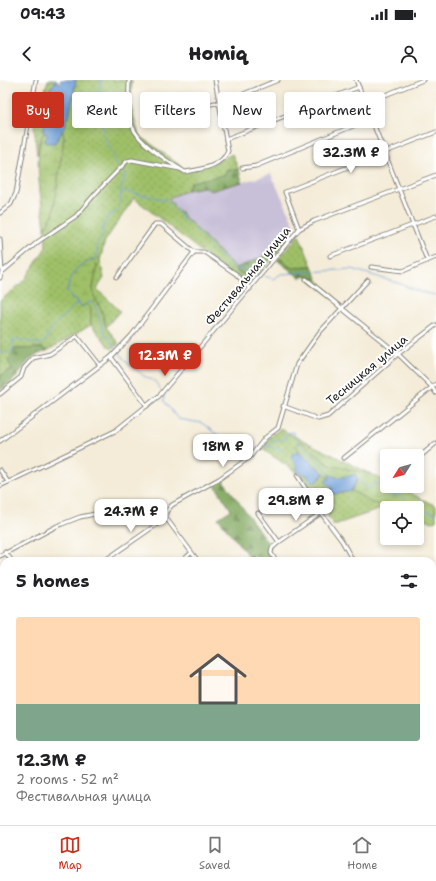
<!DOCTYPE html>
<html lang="en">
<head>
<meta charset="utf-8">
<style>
  :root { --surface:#fff; --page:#f6f6f6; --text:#202124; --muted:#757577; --line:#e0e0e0; --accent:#c8321e }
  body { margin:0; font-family:"Shantell Sans",sans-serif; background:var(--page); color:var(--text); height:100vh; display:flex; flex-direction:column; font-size:15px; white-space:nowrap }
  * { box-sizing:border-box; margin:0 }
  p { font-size:13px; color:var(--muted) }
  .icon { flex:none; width:22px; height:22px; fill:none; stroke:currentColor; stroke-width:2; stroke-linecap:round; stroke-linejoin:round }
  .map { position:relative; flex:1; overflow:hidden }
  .sheet { position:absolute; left:0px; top:477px; width:436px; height:268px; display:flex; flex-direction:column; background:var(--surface); border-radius:12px 12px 0 0; box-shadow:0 2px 6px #0003 }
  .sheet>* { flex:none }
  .top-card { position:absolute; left:12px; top:12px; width:412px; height:36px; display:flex; gap:8px }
  .needle { width:26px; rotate:233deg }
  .fabs { position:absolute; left:380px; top:369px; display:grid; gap:8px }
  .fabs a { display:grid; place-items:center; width:44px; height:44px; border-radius:4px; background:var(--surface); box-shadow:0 2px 6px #0003; font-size:20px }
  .price { position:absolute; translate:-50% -34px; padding:0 9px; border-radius:8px; background:#fff; color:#222; font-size:13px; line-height:26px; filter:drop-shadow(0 1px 2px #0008) }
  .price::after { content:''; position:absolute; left:50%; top:24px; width:12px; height:9px; margin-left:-6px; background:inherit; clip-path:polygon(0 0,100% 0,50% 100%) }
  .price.on { background:var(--accent); color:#fff }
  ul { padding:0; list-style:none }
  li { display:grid; align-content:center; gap:8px; height:212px; padding:0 16px }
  li span { display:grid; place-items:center; height:124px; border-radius:4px; color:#555 }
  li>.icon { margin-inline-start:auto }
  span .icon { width:72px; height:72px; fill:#fffc; stroke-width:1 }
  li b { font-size:17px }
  h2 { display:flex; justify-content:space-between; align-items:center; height:48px; padding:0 16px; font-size:17px }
  .tag { padding:0 14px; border-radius:4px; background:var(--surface); box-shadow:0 2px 6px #0003; font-size:14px; line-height:36px }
  .tag.on { background:var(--accent); color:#fff }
  .status { display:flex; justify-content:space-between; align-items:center; height:28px; padding:0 20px; background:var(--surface); direction:ltr }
  .status svg { height:11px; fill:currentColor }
  header { display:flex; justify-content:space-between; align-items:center; height:52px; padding:0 16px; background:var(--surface); font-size:18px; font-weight:800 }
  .tabs { display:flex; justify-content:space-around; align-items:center; height:56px; border-top:1px solid var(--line); background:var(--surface); font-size:11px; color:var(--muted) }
  .tabs a { display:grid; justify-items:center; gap:2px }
  .tabs .on { color:var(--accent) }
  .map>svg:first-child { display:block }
  .industrial { fill:#c8bfd8 }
  .grass { fill:url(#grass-dots); stroke:#5e6e42 }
  .forest { fill:url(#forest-firs); stroke:#4e613c }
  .wetland { fill:url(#wetland-marsh); stroke:#5e6e42 }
  .water { fill:#6c9cd6; stroke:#445c79 }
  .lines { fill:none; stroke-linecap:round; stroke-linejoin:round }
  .stream { stroke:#6c9cd6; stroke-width:1 }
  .street-casing { stroke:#88847a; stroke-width:5 }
  .street { stroke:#fff; stroke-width:3 }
  .labels { text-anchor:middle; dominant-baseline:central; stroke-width:4; stroke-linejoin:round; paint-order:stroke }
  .street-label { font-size:12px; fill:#1c1c1c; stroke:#fff }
</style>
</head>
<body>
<div class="status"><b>09:43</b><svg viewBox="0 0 49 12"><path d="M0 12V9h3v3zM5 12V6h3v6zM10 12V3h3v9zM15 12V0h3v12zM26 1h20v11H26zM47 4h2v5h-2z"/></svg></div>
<header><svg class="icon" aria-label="back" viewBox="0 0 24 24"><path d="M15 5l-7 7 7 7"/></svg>Homiq<svg class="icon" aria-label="person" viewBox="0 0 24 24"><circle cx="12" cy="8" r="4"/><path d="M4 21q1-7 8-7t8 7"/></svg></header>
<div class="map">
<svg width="436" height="745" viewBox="0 0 436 745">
  <defs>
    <pattern id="grass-dots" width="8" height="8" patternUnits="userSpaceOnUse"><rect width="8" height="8" fill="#9fc068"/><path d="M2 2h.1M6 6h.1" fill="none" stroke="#88a45a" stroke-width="1.8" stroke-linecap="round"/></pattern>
    <pattern id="forest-firs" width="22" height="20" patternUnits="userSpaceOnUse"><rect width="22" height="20" fill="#7fa65c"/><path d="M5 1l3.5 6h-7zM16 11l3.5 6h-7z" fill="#67864b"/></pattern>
    <pattern id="wetland-marsh" width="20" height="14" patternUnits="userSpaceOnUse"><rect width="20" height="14" fill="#9fc068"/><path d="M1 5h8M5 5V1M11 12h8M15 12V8" fill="none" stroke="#88a45a"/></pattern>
  </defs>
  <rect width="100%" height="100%" fill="#fff"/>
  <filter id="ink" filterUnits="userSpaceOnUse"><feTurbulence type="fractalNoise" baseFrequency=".025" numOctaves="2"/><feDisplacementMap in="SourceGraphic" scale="8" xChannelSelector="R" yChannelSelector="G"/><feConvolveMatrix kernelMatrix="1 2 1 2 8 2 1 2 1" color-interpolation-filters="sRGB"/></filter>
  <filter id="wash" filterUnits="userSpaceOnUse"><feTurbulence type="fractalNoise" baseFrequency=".012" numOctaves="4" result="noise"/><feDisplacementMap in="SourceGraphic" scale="16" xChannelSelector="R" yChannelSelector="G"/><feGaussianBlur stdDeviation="0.9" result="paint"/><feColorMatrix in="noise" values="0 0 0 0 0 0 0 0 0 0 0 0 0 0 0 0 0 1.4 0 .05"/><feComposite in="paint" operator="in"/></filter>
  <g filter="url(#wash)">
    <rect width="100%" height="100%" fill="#f4ecd8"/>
    <path class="industrial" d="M271,94L296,148L267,175L236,188L174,126L169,118L187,110L206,107L211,111Z"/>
    <g class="grass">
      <path d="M48,0H55V3C45,10 49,23 50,33C50,39 42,46 44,53L40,59L37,75L34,46Z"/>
      <path d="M76,0H132L131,26L139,55L186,90L210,85L232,74L239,90L227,89L224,95L191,102L187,110L169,118L174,126L236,188L238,193L255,198L248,209L134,118L105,161L100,180L104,198L97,209L120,231L106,247L101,229L94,216L93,208L97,186L93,179C83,184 76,188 71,198C69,202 69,207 67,211L80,226L86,223L91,229V245L47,271L42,268L16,269L12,277L14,291H8L0,297V221L25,200L46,167L45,148L53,135L64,57L62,49L64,47C67,32 76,17 76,0Z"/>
      <path d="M299,155L312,186L290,187L282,179L277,180Z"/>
      <path d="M305,196L318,200L342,225Z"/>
      <path d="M280,349L373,395L329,385L301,362L296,364L299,371L293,373L291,378L307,395L321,399L324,393L330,399L325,400V402L338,414L351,411L363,416L371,423L393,425L334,445L299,394L264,370C265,358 271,356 280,349Z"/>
    </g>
    <g class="forest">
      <path d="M227,89L239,90L242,102L211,111L205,107L187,110L191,102L224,95Z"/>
      <path d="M291,152L292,156L255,198L238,193L236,188L267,175Z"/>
      <path d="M282,179L290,187L312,186L318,200L305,196L300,198L277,180Z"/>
      <path d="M42,268L47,271C28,278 30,279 19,294C15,300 6,306 0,310V296L8,291H13L8,281L15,269Z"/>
      <path d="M223,400L270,466L268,473L274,481H259L254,475L250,478L218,438L231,430L214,404Z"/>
      <path d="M330,741H396L399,745H332Z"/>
    </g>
    <g class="wetland">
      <path d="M62,49L64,57L53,135L45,148C42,123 32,74 44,53L48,55Z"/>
      <path d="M94,179L97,186L93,208L94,216L101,229L106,247L119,264L111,269L91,245V229L86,223L84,226H80L75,219H71L70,214L67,211L71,197L78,187Z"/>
      <path d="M301,362L329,385L373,395L387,402V406H396L436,426V441L432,442L417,435V428C409,428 376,425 370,422C364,418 359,414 351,411L358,399L333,397L330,394V399L299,371L296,364Z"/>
    </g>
    <g class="water">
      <path d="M55,0H57L59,4L61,0H76L69,37L66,38V45L55,63H46L45,60L48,55L44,53C42,46 47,42 49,35C52,25 43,12 55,3Z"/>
      <path d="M299,371L324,393L317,402L311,401L307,395L302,394L297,390L296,384L291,378L293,373Z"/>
      <path d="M329,394C336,399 347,397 355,394L358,399L351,411L336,414L332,413V408L325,400L330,399Z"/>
    </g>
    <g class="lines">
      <g class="stream">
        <path d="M101,0L100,7L102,13L101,22L105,30L102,43L106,61L114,75L113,81L118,86"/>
        <path d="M123,111L166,120L177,132L234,189L258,191"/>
        <path d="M265,196L273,199L281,194L352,189L401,204L420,212L436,215"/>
        <path d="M116,269L103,250L95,225L91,222L86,223L84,226H80L75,219H71L70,214L67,211L71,197L78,187L97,178V164L103,154V146L110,134L115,133L120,127L121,108L126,95L122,89"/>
        <path d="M118,271L129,285L135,287C140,295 147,298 155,301L160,309"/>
        <path d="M0,272L7,273L13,270L14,267L12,261L17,259L41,264L46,260L52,247L77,223"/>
        <path d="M164,314V321L178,339L202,343L224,360L238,358L251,363L255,362"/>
        <path d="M266,366L272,360H283L287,353L293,352C301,374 321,376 329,394"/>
        <path d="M266,366L283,370"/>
        <path d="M356,399L360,400L362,406H365L370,409L374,404H382L386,413L392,416L401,415C410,427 423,430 436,434"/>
      </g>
    </g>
  </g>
  <g filter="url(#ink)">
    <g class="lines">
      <g class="street-casing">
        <g id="street">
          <path d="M129,0C129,15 127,32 132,46C139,64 169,82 185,92C201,89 221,87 228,71L215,0"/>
          <path d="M356,0L427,180"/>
          <path d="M365,23L423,0"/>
          <path d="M184,31L215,23L219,24L278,0"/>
          <path d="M226,59L359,7"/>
          <path d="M242,88L256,86L370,39"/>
          <path d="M0,133L11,124L16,113L36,0"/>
          <path d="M299,149L285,112L436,52"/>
          <path d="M0,159L2,192L39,161L76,136L96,113L127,81L132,80L180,89"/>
          <path d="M194,172H204L236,194L250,209"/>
          <path d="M330,176L436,136"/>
          <path d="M371,187L403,191L436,177"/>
          <path d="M117,197L155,144H161L194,172"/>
          <path d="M0,198L2,192"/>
          <path d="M306,199L398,274L432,307L436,313"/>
          <path d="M111,277L147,326"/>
          <path d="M0,314L21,297L24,288L33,278L50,274L77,256L99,284"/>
          <path d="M283,326L318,339L328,336L398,274L436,245"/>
          <path d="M0,361L111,277L132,255L194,172"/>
          <path d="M344,378L436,304"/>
          <path d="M417,379L436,363"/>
          <path d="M0,390L8,402"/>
          <path d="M297,395L321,433L342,461L353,481"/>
          <path d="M0,406L115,351L159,316L299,149L314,141L436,95"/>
          <path d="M258,433L279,462L272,468L271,473L276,481"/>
          <path d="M166,438V432L172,425L219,399L250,377L265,358L278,348L297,284L319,253L368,200"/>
          <path d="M279,462L321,433"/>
          <path d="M5,472L12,481"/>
          <path d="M0,476L57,446L80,437L95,434L106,438H127L152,429L160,430L198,481"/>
          <path d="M104,481L166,438"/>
          <path d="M182,481L191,473"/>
          <path d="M253,481L255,480"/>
          <path d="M0,573L4,569"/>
          <path d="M433,589L436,558"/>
          <path d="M0,642L4,638"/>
          <path d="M432,656L436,665"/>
          <path d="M0,712L4,708"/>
          <path d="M0,733L4,735"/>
          <path d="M13,741L20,745"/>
          <path d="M130,741L132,745"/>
          <path d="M242,741L246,745"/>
          <path d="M400,741L403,745"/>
          <path d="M204,745L208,741"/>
          <path d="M297,745L302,741"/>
        </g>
      </g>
      <use href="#street" class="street"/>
    </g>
  </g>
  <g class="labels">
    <g class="street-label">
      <text transform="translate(248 196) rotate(-50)">Фестивальная улица</text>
      <text transform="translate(367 290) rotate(-40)">Тесницкая улица</text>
    </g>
  </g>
</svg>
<div class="fabs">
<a><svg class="needle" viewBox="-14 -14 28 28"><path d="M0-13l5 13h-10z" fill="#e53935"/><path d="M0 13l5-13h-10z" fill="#757577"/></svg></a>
<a><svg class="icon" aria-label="locate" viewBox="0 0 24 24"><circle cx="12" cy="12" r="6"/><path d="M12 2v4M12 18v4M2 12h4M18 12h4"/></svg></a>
</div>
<b class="price" style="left:351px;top:94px">32.3M ₽</b>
<b class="price on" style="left:165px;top:297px">12.3M ₽</b>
<b class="price" style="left:223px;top:388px">18M ₽</b>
<b class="price" style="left:296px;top:442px">29.8M ₽</b>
<b class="price" style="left:131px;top:453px">24.7M ₽</b>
<div class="top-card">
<a class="tag on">Buy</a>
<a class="tag">Rent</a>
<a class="tag">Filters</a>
<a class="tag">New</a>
<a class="tag">Apartment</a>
</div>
<section class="sheet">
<h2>5 homes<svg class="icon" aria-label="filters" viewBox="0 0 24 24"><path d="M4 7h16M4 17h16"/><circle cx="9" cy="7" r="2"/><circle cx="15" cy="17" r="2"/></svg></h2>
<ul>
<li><span style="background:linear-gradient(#ffd9b3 70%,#7fa58c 0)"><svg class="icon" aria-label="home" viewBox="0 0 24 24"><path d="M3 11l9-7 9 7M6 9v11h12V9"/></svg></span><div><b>12.3M ₽</b><p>2 rooms · 52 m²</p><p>Фестивальная улица</p></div></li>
</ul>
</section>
</div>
<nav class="tabs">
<a class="on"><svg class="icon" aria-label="map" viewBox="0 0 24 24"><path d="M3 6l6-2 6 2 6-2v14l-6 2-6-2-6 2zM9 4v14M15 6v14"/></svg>Map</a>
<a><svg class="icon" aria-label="saved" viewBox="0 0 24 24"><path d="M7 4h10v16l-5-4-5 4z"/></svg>Saved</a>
<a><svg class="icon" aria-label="home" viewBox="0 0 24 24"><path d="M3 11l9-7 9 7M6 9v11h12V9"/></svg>Home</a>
</nav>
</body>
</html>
